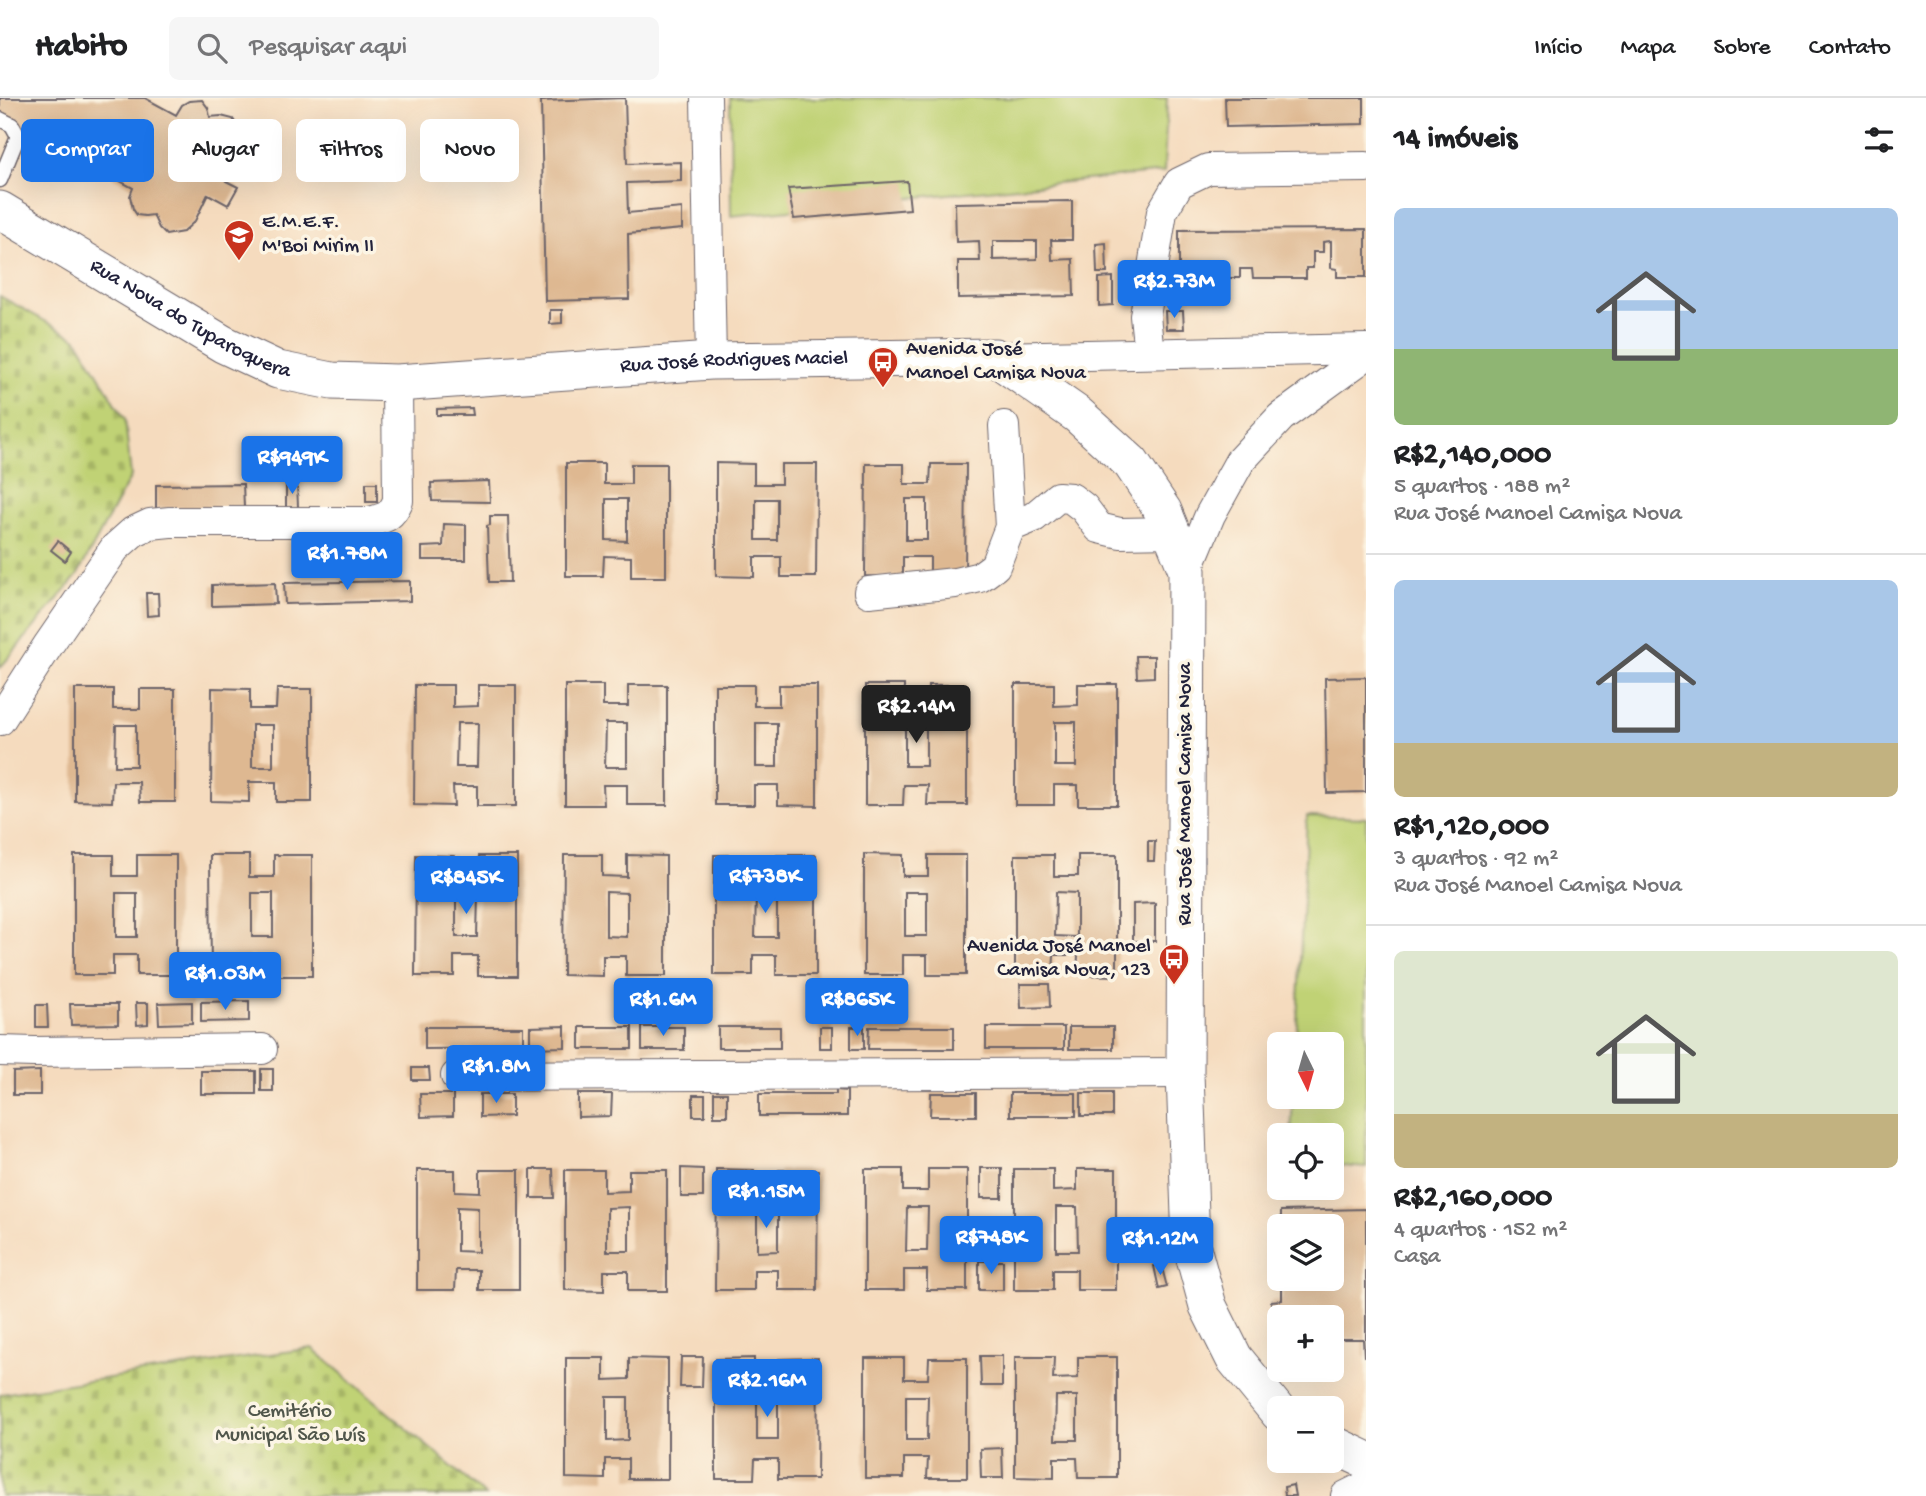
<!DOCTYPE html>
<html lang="pt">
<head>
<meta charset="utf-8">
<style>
  :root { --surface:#fff; --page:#f6f6f6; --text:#202124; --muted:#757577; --line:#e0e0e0; --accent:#1a73e8 }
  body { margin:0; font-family:"Gochi Hand",sans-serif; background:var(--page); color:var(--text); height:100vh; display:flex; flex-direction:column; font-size:26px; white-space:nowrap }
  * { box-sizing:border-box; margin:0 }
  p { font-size:23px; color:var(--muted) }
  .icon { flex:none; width:38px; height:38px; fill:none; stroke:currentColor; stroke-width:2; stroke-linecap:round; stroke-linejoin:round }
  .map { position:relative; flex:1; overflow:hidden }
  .drawer { display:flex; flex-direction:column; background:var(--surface); width:560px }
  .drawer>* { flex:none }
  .hud { position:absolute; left:21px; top:21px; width:665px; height:63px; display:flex; gap:14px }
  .needle { width:46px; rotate:175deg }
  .tools { position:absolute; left:1267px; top:934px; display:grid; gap:14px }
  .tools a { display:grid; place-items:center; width:77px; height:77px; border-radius:10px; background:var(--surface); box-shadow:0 7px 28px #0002; font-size:35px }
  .price { position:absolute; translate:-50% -60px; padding:0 16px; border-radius:7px; background:var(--accent); color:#fff; font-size:23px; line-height:46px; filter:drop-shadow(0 2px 4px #0008) }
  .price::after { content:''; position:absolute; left:50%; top:42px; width:21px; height:16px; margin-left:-10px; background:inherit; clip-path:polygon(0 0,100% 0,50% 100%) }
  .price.selected { background:#222; color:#fff }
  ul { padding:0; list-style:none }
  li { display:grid; align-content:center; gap:14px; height:371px; padding:0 28px }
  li+li { border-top:2px solid var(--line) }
  li span { display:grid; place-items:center; height:217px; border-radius:10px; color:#555 }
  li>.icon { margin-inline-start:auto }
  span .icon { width:126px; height:126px; fill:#fffc; stroke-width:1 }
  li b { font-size:30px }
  h2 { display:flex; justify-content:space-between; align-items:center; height:84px; padding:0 28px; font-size:30px }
  .chip { padding:0 24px; border-radius:10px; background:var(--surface); box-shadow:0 7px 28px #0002; font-size:24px; line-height:63px }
  .chip.selected { background:var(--accent); color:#fff }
  header { display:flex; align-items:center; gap:42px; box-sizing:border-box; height:98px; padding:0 35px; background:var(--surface); border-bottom:2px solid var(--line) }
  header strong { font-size:33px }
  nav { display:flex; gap:38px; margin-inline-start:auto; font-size:24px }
  .search { width:490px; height:63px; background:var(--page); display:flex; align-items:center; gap:18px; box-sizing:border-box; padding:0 24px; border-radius:10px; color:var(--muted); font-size:26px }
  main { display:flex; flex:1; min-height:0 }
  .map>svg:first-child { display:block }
  .cemetery { fill:url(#cemetery-stones); stroke:#717a58; stroke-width:2 }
  .pitch { fill:#c0d274; stroke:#717a58; stroke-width:2 }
  .building { fill:#deb891; fill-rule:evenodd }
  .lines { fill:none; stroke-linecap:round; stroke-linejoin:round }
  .service-casing { stroke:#6c6369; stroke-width:17 }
  .minor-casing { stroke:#6c6369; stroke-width:32 }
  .tertiary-casing { stroke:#6c6369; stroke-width:39 }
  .service { stroke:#fff; stroke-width:14 }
  .minor { stroke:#fff; stroke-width:30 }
  .tertiary { stroke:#fff; stroke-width:37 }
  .labels { text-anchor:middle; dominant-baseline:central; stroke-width:7; stroke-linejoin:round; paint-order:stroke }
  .poi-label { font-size:21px; fill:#22223b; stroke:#fcf5e5; text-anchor:start }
  .street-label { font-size:21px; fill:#22223b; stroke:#fcf5e5 }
  .park-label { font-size:21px; fill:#51574c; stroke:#fcf5e5 }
</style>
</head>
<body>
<header>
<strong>Habito</strong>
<div class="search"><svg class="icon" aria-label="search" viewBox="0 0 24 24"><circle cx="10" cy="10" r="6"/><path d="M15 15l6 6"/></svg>Pesquisar aqui</div>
<nav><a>Início</a><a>Mapa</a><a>Sobre</a><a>Contato</a></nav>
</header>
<main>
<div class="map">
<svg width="1366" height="1398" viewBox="0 0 1366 1398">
  <defs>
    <pattern id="cemetery-stones" width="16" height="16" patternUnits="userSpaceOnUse" patternTransform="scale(1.75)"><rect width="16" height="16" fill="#c0d274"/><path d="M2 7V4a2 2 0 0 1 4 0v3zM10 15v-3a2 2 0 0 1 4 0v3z" fill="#a5b465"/></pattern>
  </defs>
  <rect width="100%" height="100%" fill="#fcf5e5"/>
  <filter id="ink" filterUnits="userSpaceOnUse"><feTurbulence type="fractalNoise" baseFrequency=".0143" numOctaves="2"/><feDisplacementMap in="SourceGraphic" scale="14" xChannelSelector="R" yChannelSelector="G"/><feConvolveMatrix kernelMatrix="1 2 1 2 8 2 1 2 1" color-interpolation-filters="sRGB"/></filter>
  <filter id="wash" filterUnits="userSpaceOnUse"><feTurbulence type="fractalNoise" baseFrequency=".00686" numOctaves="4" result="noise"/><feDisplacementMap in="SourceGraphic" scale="28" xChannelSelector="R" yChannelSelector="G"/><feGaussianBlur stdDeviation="1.57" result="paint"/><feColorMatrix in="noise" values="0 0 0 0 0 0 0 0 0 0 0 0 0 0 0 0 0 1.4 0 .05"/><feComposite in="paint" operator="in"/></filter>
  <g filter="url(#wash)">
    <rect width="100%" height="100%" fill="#f5dbbe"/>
    <g class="cemetery">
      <path d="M0,198L77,241L125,321L131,378L77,478L0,570Z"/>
      <path d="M312,1250L486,1398H0V1296Z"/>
    </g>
    <g class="pitch">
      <path d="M730,0H1167L1164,74L731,118Z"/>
      <path d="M1307,718L1366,720V1070L1332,1067V1038H1291L1293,999H1332V947H1296Z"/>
    </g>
    <g id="blocks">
      <g class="building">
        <path d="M0,0H145L176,17L182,7L189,3L202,2L208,10L210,19L221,18L233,21L238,29L240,42L223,71L230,77L226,83L238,89L228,107L208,96L195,123L183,134L166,137L159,130L153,117L145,118L137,117L133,111L130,98L133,90L0,18Z"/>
        <path d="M625,0L627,66L681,64V83L627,85L628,115L682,110V131L628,136L629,201L545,203L541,3Z"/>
        <path d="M1225,0H1364V26L1226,29Z"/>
        <path d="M907,83L910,111L794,121L788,91Z"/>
        <path d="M1072,103V142H1051L1052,162L1073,161L1074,198L958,200V163H980L979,143L956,144L955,105ZM993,143H1037V161L993,162Z"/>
        <path d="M1366,131V179H1337V171L1331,170V143L1323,144V154H1313V170H1306V180H1253L1252,171H1240V180H1185V172L1179,173V132Z"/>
        <path d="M1106,145L1107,175H1097L1096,146Z"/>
        <path d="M1113,179V207L1099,208V180Z"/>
        <path d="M550,212H562V225L550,226Z"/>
        <path d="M1165,213H1183L1184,231H1166Z"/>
        <path d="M472,310L473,317H437V311Z"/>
        <path d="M566,365H604V386H631V366H666V479H631V459L604,458L603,478H566ZM606,401H627V443L606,442Z"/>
        <path d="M716,365L754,366V386H781V366H817L816,479H781V459H754V479L716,478ZM756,401H777V442H756Z"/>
        <path d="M866,366H904V386H930L931,366H966L965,479H930V459H903V479L865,478ZM906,401H927V442H906Z"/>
        <path d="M489,383L490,404L432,403L431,385Z"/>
        <rect x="366" y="385" width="11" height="19"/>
        <path d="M243,386L244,409L156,410V387Z"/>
        <path d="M286,386H297L298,409L286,410Z"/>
        <path d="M490,418H508L510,484H489L487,428L490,427Z"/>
        <path d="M444,426L466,427V462H422V449L443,448Z"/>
        <path d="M58,443L71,454L65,463L51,452Z"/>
        <path d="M410,483V503L285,506L284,485Z"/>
        <path d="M275,485L276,506L212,508V487Z"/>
        <path d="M146,495H158L159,517L147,518Z"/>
        <path d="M1136,558H1154V579L1137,580Z"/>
        <path d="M1366,579V694L1327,695L1325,580Z"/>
        <path d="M1015,586H1054V608L1078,607V586H1117V707H1078V687H1054V707H1015ZM1055,624H1076V668H1055Z"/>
        <path d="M415,587H453V609L478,608V587H516V708H477V688H453L454,708L414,707ZM457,625H478L477,669H456Z"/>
        <path d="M565,587H603V608H628V587H667V707H627V687H603L604,707H565ZM606,625H627V669H605Z"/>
        <path d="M715,587H754V608H779V587H817V708L778,707V687H754V707H715ZM756,625H777V669H756Z"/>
        <path d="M865,587H904V608H928V587H967V707H927L928,687H904L903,707H865ZM905,624H926V668H905Z"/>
        <path d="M212,590L250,591V611H276L277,591H312V704H276V684H249V704L211,703ZM252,627H273V669H252Z"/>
        <path d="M75,591H113V611H140V591H175V704H140L139,684H113L112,704L75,703ZM116,627H136V668H115Z"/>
        <path d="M1148,743H1155L1154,763H1148Z"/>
        <path d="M864,756L903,757V778H928V757H966V877H927V857H903V877H864ZM905,794H927V838H905Z"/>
        <path d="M74,757H113V778H137V757H176V877H137V857H113V877H74ZM116,795H137V839H116Z"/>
        <path d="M210,757H249V779H274V757H312V878H273V858H249V878H211ZM252,795H273V839H252Z"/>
        <path d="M416,757L454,758V779H479V758H517V878H478V858H454V878H415ZM456,795H478L477,839H456Z"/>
        <path d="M564,757H602V778L627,779V757L666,758V878H626V858H603V878L563,877ZM606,794L627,795V839L606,838Z"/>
        <path d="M714,757H752V778H777V757H816V877H776V857H753V877H714ZM756,795H777V839H755Z"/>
        <path d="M1015,757H1054V778H1078V757H1117V878L1077,877L1078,857H1054L1053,877H1015ZM1056,794L1077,795V839L1055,838Z"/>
        <path d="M1155,805V843H1133V806Z"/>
        <path d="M1020,886H1049L1050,909L1021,910Z"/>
        <path d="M249,903V923L201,924V904Z"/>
        <path d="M192,904V925L159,926L158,905Z"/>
        <path d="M136,905H148V926L137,927Z"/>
        <path d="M70,906H118V926L71,927Z"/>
        <path d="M36,907H47L48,929H36Z"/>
        <path d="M565,928V949L530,950V929Z"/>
        <path d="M425,929H523V950L425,951Z"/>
        <rect x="580" y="929" width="52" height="22"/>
        <rect x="642" y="929" width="42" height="23"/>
        <rect x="718" y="929" width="62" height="21"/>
        <rect x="820" y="929" width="12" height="21"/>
        <rect x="851" y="929" width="13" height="22"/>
        <path d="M869,929H954V951H868Z"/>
        <rect x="986" y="929" width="78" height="22"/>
        <rect x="1069" y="929" width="44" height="22"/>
        <path d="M412,970H429L430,982H412Z"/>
        <rect x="261" y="971" width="12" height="22"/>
        <path d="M40,973V997H13V974Z"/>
        <rect x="201" y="973" width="55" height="23"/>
        <path d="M836,992L847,993V1018H759V996H836Z"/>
        <rect x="714" y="995" width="13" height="23"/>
        <path d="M931,995H976V1018H930Z"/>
        <rect x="1010" y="995" width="66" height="23"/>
        <rect x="1081" y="995" width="31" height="23"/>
        <path d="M420,996H453V1018L421,1019Z"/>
        <path d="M480,996H512V1018L480,1019Z"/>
        <path d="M578,996H612L611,1018L578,1019Z"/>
        <rect x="693" y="997" width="12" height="21"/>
        <path d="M681,1070L703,1071V1099H681Z"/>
        <rect x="981" y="1070" width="21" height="30"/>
        <path d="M531,1071H553L554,1100H531Z"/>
        <path d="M716,1071L754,1072V1093H779V1072H818L817,1192H778V1172H754V1192H715ZM757,1110H778V1153L757,1154Z"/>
        <path d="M865,1071H903V1093H928V1071H967V1192H927V1172H904V1192H865ZM907,1109H928L927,1153H906Z"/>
        <path d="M1014,1071H1053V1093L1077,1092V1071H1116V1192H1077V1172H1053V1192H1014ZM1056,1109H1077L1078,1153H1056Z"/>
        <path d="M417,1072H455V1093L480,1094V1072H519V1192H479V1172H456L455,1192H417ZM457,1109L478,1110V1154L457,1153Z"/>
        <path d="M565,1072H604V1094L629,1093V1072H667V1193H628V1173H604V1193L565,1192ZM629,1109V1153H607V1110Z"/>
        <path d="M1366,1111V1258H1364L1363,1241H1332V1220H1279V1242H1272L1271,1203L1282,1202V1181H1329V1186H1337L1336,1132H1332V1129H1281V1113Z"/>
        <rect x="979" y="1163" width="24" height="29"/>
        <path d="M1161,1166L1167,1189L1159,1191L1154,1168Z"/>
        <path d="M980,1258H1002V1288H981Z"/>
        <path d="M681,1259H703L702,1289H680Z"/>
        <path d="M1015,1259H1054L1053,1281L1078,1280V1259H1117V1380H1078L1077,1360H1054V1380L1015,1379ZM1056,1298H1077V1342H1055Z"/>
        <path d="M566,1260H604V1282L629,1281V1260L668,1261V1381H628V1361H605V1381L566,1380ZM607,1299H628V1342L607,1343Z"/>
        <path d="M754,1260V1282H779V1261L818,1260L817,1381H778V1361H755L754,1381H716V1261ZM757,1298H778V1342H757Z"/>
        <path d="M865,1260H904V1281H928L929,1260H967V1380H927L928,1360H904V1380H865ZM906,1298H928L927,1342H906Z"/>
        <path d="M1002,1350L1003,1380H981L980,1351Z"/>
        <path d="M1293,1387L1295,1398H1285L1284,1389Z"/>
      </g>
    </g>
  </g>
  <g filter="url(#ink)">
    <use href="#blocks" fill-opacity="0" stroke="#6c6369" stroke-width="2"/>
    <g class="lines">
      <g class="service-casing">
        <path id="service" d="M0,21L12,27L18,38L0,82"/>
      </g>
      <g class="minor-casing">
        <g id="minor">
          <path d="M706,0L711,263"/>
          <path d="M1149,255L1145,218L1162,114L1179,85L1208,71L1366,69"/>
          <path d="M995,259L1366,251"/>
          <path d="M1010,429L1034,419L1058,399L1071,400L1084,410L1099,430L1120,435L1172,434"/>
          <path d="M1187,472L1210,417L1240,363L1281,319L1366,257"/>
          <path d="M869,494L955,485L980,479L995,468L1010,429L1004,328"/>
          <path d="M0,622L49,546L115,450L133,434L150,426L170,424H369C385,420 391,419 398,403L397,285"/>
          <path d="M0,953L34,954L262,951"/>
          <path d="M456,978L1185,975"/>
          <path d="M1346,1398L1366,1388"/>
        </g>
      </g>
      <g class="tertiary-casing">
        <g id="tertiary">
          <path id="s1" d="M0,112L223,246L278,272L332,283L397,285L711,263L995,259L1078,317L1131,365L1163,413L1187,472L1185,975L1191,1146L1208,1208L1234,1260L1279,1315"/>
          <path d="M1332,1346L1366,1362"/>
        </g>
      </g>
      <use href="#service" class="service"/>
      <use href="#minor" class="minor"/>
      <use href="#tertiary" class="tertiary"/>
    </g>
  </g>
  <defs>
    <g id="school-pin" transform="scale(1.575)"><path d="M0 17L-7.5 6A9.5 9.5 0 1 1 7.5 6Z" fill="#c8321e" stroke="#fcf5e5"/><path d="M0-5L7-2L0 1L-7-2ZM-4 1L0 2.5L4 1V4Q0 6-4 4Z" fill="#fff"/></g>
    <g id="bus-pin" transform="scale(1.575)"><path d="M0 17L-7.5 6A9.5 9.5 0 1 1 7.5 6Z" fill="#c8321e" stroke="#fcf5e5"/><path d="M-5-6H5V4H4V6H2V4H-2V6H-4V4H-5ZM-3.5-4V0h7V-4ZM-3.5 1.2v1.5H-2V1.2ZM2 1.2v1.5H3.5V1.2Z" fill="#fff"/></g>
  </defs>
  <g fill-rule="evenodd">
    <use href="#school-pin" x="239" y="137"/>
    <use href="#bus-pin" x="883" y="264"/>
    <use href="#bus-pin" x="1174" y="861"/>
  </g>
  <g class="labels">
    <g class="poi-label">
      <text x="262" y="125">E.M.E.F.<tspan x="262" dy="24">M'Boi Mirim II</tspan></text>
      <text x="906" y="252">Avenida José<tspan x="906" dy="24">Manoel Camisa Nova</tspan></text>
      <text x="1151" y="849" text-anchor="end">Avenida José Manoel<tspan x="1151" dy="24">Camisa Nova, 123</tspan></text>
    </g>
    <g class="street-label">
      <text stroke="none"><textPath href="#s1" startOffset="220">Rua Nova do Tuparoquera</textPath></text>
      <text stroke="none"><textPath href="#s1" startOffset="779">Rua José Rodrigues Maciel</textPath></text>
      <text transform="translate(1186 696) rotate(-90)">Rua José Manoel Camisa Nova</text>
    </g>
    <g class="park-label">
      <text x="290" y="1314">Cemitério<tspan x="290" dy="24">Municipal São Luís</tspan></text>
    </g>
  </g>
</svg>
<div class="tools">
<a><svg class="needle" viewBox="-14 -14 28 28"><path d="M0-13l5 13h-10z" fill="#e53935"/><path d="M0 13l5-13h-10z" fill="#757577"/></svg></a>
<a><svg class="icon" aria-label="locate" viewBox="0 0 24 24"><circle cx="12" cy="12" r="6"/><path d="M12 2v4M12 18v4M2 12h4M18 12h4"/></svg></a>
<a><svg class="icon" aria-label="layers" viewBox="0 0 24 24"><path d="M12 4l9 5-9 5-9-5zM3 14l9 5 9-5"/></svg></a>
<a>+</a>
<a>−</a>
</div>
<b class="price" style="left:1174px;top:222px">R$2.73M</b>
<b class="price" style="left:292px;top:398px">R$949K</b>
<b class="price" style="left:347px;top:494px">R$1.78M</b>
<b class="price selected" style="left:916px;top:647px">R$2.14M</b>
<b class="price" style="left:765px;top:817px">R$738K</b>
<b class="price" style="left:466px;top:818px">R$845K</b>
<b class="price" style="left:225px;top:914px">R$1.03M</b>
<b class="price" style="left:663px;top:940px">R$1.6M</b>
<b class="price" style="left:857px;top:940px">R$865K</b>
<b class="price" style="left:496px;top:1007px">R$1.8M</b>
<b class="price" style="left:766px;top:1132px">R$1.15M</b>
<b class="price" style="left:991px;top:1178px">R$748K</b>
<b class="price" style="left:1160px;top:1179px">R$1.12M</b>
<b class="price" style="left:767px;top:1321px">R$2.16M</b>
<div class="hud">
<a class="chip selected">Comprar</a>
<a class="chip">Alugar</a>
<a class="chip">Filtros</a>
<a class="chip">Novo</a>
</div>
</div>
<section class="drawer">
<h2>14 imóveis<svg class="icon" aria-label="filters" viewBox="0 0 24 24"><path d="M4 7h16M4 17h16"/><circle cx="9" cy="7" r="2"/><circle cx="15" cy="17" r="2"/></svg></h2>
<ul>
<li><span style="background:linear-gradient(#a9c7e8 65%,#8fb573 0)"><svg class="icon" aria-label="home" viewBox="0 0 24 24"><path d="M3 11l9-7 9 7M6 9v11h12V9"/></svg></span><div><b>R$2,140,000</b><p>5 quartos · 188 m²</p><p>Rua José Manoel Camisa Nova</p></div></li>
<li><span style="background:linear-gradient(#a9c7e8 75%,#c2b280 0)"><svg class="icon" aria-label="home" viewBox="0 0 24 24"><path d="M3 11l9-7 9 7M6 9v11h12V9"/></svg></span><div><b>R$1,120,000</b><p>3 quartos · 92 m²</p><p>Rua José Manoel Camisa Nova</p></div></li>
<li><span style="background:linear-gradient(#dfe7d0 75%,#c2b280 0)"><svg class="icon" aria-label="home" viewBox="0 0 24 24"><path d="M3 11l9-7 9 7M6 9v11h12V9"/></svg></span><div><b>R$2,160,000</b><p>4 quartos · 152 m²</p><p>Casa</p></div></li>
</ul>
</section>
</main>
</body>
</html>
